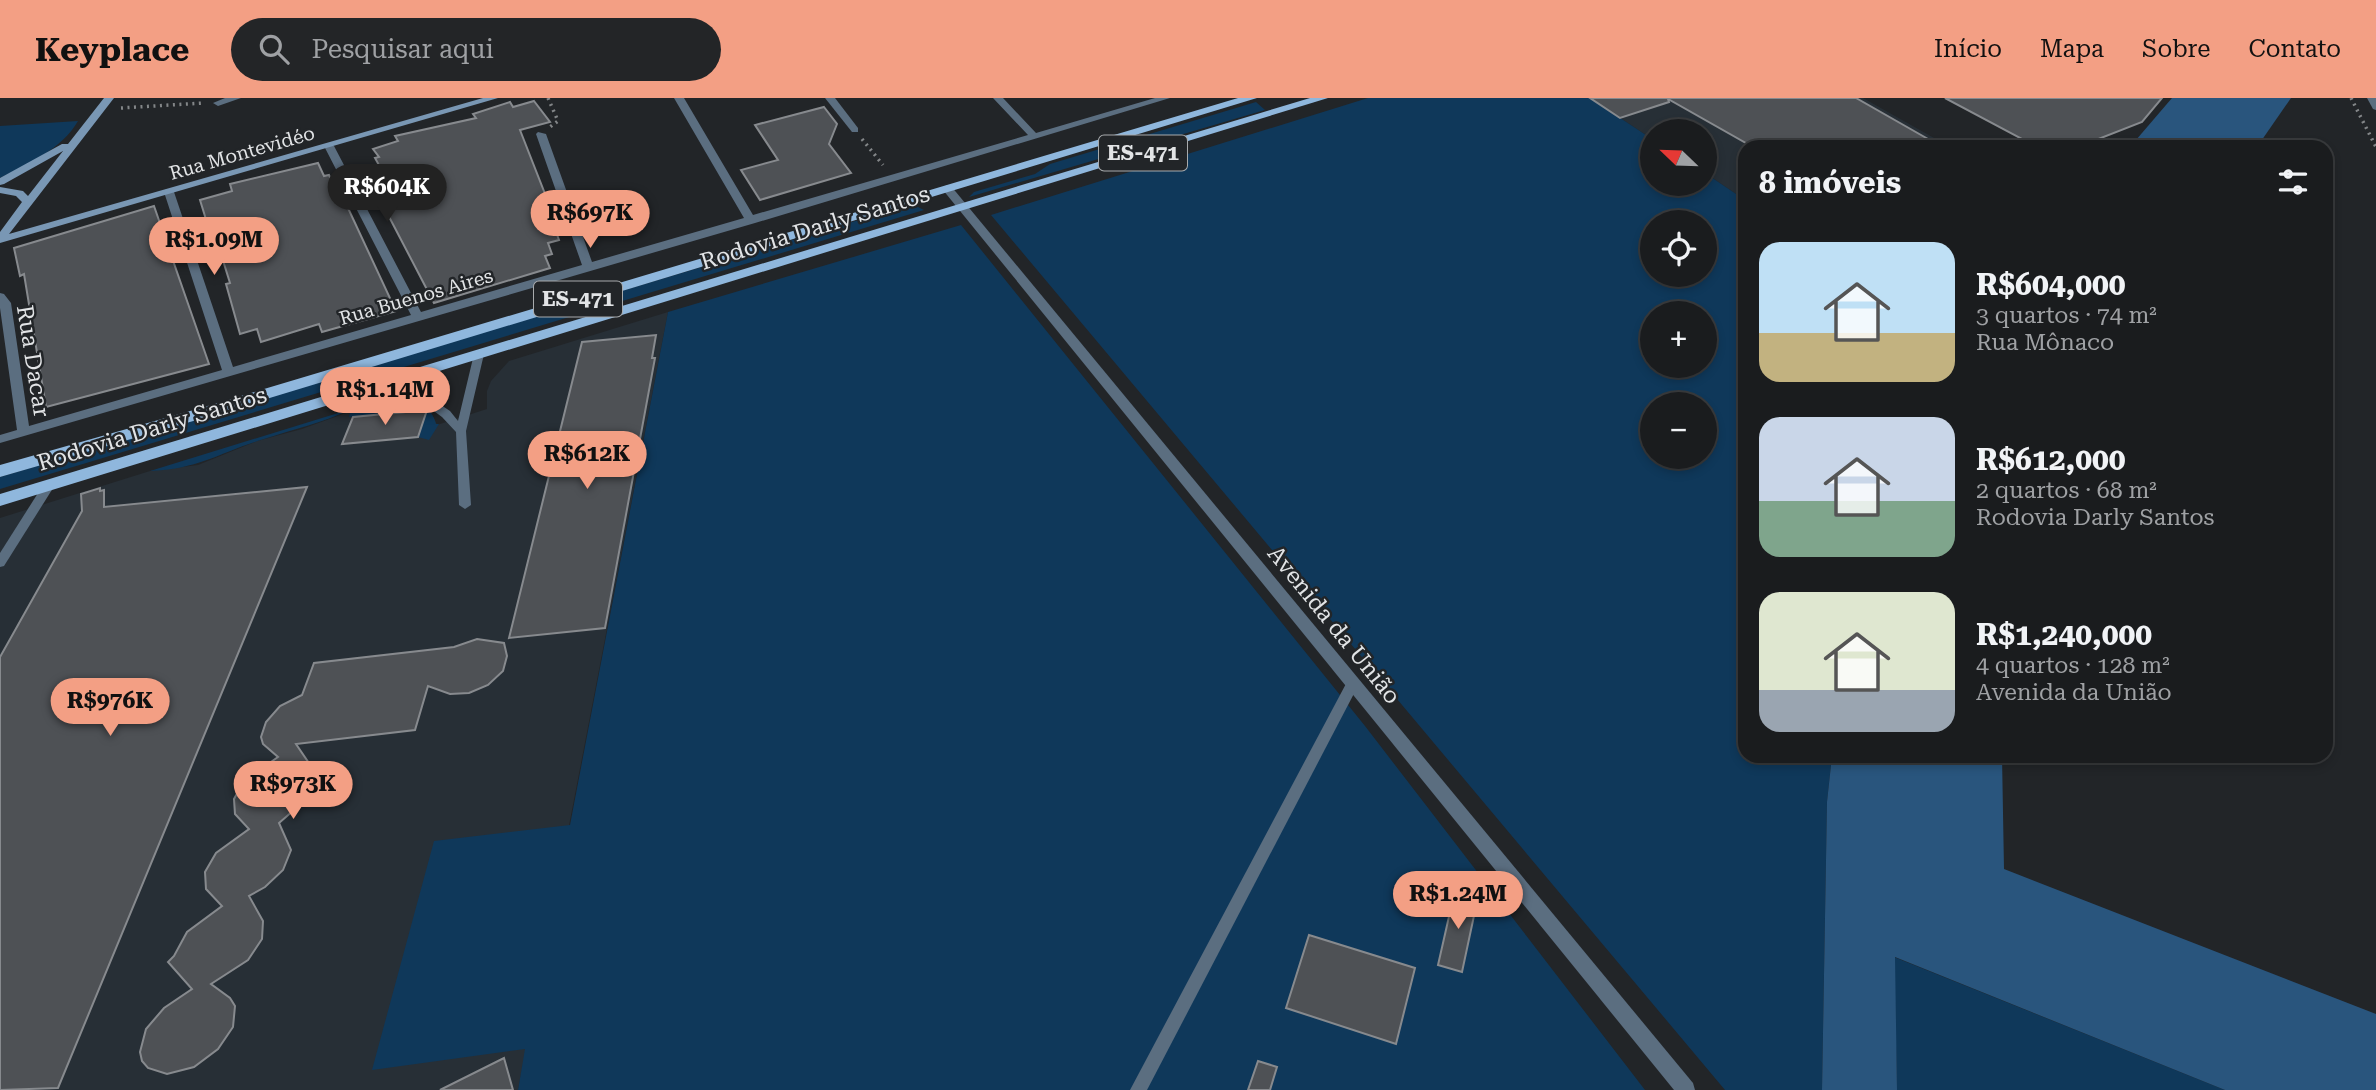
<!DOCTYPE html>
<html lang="pt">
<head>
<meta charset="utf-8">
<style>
  :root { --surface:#1a1c1e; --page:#232527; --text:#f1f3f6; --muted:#9fa1a4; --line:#383a3c; --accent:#f39f84 }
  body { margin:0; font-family:"Roboto Serif",serif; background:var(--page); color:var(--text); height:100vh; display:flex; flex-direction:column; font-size:26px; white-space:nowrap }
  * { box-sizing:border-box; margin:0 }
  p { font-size:23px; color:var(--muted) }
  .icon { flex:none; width:38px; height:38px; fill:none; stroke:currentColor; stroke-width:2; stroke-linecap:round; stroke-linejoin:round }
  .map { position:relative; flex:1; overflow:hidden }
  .drawer { position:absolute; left:1738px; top:42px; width:595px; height:623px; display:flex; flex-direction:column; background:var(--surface); border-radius:21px; box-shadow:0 4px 10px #0003,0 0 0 2px var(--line) }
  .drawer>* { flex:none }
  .needle { width:46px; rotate:293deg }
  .fabs { position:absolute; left:1640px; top:21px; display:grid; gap:14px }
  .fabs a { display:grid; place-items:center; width:77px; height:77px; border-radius:50%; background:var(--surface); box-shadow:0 4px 10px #0003,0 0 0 2px var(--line); font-size:35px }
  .price { position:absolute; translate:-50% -60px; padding:0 16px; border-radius:24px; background:var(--accent); color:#111; font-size:23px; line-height:46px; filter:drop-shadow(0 2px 4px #0008) }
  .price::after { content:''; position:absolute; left:50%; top:42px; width:21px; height:16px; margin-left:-10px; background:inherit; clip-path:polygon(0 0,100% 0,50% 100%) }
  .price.selected { background:#222; color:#fff }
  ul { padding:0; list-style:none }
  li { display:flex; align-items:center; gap:21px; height:175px; padding:0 21px }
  li span { display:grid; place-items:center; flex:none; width:196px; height:140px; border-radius:21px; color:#555 }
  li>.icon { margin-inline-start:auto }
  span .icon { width:84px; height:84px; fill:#fffc; stroke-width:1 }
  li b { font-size:30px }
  h2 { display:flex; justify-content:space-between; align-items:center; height:84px; padding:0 21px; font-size:30px }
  header { display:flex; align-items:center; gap:42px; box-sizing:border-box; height:98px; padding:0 35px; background:var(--accent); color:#111 }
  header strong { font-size:33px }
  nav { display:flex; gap:38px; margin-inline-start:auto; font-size:24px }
  .search { width:490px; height:63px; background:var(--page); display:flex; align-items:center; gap:18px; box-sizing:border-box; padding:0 24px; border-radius:38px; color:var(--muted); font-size:26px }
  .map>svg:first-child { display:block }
  .built { fill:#272f36 }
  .green { fill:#0f385a; fill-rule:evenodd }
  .water { fill:#29557d }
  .building { fill:#4e5155; stroke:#878a8e; stroke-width:2 }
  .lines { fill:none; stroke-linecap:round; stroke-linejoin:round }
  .path { stroke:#838688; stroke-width:3.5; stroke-dasharray:2 4.5; stroke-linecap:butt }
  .lane { fill:#5b6e80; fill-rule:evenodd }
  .street { fill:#5b6e80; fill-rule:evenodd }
  .secondary { fill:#7997b4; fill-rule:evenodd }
  .primary { fill:#8fb7dd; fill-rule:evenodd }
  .labels { text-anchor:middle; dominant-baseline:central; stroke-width:5; stroke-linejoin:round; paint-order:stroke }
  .far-street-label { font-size:19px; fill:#e2e4e6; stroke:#222528 }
  .shield { fill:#222528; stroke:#a8abad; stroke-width:2 }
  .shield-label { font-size:21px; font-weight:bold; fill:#e2e4e6 }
  .street-label { font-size:23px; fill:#e2e4e6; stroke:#222528 }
</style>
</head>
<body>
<header>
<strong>Keyplace</strong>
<div class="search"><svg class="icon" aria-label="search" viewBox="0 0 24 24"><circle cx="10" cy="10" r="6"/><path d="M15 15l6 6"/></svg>Pesquisar aqui</div>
<nav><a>Início</a><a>Mapa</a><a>Sobre</a><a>Contato</a></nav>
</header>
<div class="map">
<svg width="2376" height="992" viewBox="0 0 2376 992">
  <rect width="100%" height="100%" fill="#222528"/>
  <g class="built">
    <path d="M1590,0H1863L1950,49H1745V102L1705,75L1704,33H1652V41Z"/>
    <path d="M668,214L518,992H0V420L150,373L198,367L257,343L302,331L376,304L399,302L418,306L431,314L437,327L487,311V293L491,283L509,263Z"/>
  </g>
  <g class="green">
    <path d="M1368,0H1590L1652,41V86H1704L1705,75L1745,102V658H1832L1827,704L1822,992H1725L991,117ZM1652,124H1704V177H1652ZM1652,215H1704V268H1652ZM1652,306H1704V359H1652Z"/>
    <path d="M1256,4L1265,12L969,99L974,94L1035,76L1050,66Z"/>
    <path d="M78,23C62,51 28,66 0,80V28Z"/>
    <path d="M912,106L924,112L0,391V379Z"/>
    <path d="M961,127L1365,628L1645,992H518L525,951L372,972L434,743L570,727L668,214Z"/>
    <path d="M399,302C416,304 432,308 436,326H439L429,342L418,339L427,312L349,319L351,311C323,325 294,331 264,341C220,354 200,371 150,373L364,307Z"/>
    <path d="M1894,859L2225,992H1897Z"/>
  </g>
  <g class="water">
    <path d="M2172,0H2291L2257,49H2130Z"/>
    <path d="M1832,658H2002L2004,771L2376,916V992H2225L1895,859L1897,992H1822L1827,704Z"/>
  </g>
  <g class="building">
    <path d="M1590,0H1856L1928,41L1907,49H1753L1668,1L1669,4L1620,20Z"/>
    <path d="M1945,0H2162L2142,24L2078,49H2037Z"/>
    <path d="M534,3L550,24L520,32L556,124L553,125L559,142L548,145L552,156L545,158L550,170L434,205L372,86L379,84L372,72L380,69L375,60L379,59L373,51L398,43L395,38L476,20L473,16L510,4L513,9Z"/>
    <path d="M824,9L837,26L829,46L851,75L760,102L741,72L778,62L755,27Z"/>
    <path d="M318,65L324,78L329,77L337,96L341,95L396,213L322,234L319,226L261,244L257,231L240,236L226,186L230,185L216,140L212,141L200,102L232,93L230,86Z"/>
    <path d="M154,108L209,266L46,309L24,176L20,178L14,150Z"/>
    <path d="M656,237L652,260H655L605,530L509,540L582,244Z"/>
    <path d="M427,312L418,339L342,346L353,319Z"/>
    <path d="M307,389L58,990L0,992V559L82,413L81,396L100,390V393L104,392V409Z"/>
    <path d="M477,541L504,545L507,558L503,573L488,587L469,595L450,596L428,588L415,632L296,646L315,674V682L309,699L279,725L291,752L283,772L265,789L249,798L263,823L262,841L248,862L211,886L230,900L235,908L233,929L218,951L194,969L167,976L148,970L142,963L140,954L146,931L164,910L192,891L168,864L174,858L187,834L222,808L206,791L205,774L216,755L249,731L235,716L234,701L244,683L278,659L263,646L261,639L266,624L280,608L302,597L314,565L454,549Z"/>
    <path d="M1455,792L1478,799L1462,874L1438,867Z"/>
    <path d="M1309,837L1415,870L1396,946L1286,910Z"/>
    <path d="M504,960L513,992H440Z"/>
    <path d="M1258,963L1277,969L1270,992H1248Z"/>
  </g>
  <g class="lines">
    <g class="path">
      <path d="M548,0L558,23L550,29"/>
      <path d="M2351,0L2376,49"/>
      <path d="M121,10L203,5"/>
      <path d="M862,41L883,67"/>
    </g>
    <g class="lane">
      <path d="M479,253L484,256L466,333L471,407L465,411L459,407L456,334L442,319L390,281L391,279H399L450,313L458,323L474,256Z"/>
      <path d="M49,383L55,387L4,468L0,469V455L45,384Z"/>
      <path d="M1353,581L1358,582L1359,586L1147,992H1130L1348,582Z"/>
    </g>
    <g class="street">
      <path d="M225,0H241L218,8L213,5Z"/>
      <path d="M674,0H684L753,117L1028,37L993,0H1003L1036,35L1155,0H1170L755,125L0,345V337L17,332L0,210V195L4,196L11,205L29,328L222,272L164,94L165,92L169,91L174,94L233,269L411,217L324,48L326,46L334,48L421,214L582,167L536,36L538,34L546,36L592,164L744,120Z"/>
      <path d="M825,0H835L858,30V34H852Z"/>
      <path d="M2367,0H2376V12L2373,11Z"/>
      <path d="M947,87L951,88L1693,985L1695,992H1674L943,92L942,90Z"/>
    </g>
    <path class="secondary" d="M104,0H114L9,136L483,0H498L0,145V134L22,104L16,98L0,95V89L23,93L28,98L63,53L4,86L0,87V80L62,46H68Z"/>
    <g class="primary">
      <path d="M1238,0H1257L214,317L0,379V367L204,309Z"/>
      <path d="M1310,0H1328L0,408V396Z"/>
    </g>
  </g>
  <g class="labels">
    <g class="far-street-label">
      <text transform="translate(242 55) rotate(-16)">Rua Montevidéo</text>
      <text transform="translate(416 199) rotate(-16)">Rua Buenos Aires</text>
    </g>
    <g class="shield">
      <rect x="1099" y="37.5" width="88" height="35" rx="5"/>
      <rect x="534" y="183.5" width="88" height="35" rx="5"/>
    </g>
    <g class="shield-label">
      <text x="1143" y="55">ES-471</text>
      <text x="578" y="201">ES-471</text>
    </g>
    <g class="street-label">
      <text transform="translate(815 130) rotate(-17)">Rodovia Darly Santos</text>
      <text transform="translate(33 263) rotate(81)">Rua Dacar</text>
      <text transform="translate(152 331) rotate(-17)">Rodovia Darly Santos</text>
      <text transform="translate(1334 527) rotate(51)">Avenida da União</text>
    </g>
  </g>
</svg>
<div class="fabs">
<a><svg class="needle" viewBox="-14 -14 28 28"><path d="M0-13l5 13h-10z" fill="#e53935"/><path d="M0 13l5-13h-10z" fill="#9fa1a4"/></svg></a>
<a><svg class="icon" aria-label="locate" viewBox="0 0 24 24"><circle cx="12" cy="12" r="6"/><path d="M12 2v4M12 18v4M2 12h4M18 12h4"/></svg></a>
<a>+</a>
<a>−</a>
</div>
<b class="price selected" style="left:387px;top:126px">R$604K</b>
<b class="price" style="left:590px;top:152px">R$697K</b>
<b class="price" style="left:214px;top:179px">R$1.09M</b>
<b class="price" style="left:385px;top:329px">R$1.14M</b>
<b class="price" style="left:587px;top:393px">R$612K</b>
<b class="price" style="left:110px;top:640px">R$976K</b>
<b class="price" style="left:293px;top:723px">R$973K</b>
<b class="price" style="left:1458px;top:833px">R$1.24M</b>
<section class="drawer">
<h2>8 imóveis<svg class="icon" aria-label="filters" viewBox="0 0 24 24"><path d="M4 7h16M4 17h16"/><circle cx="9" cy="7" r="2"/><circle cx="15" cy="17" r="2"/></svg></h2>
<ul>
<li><span style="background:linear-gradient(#bfe0f5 65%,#c2b280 0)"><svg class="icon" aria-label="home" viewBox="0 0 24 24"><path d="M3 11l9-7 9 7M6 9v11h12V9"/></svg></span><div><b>R$604,000</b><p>3 quartos · 74 m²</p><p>Rua Mônaco</p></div></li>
<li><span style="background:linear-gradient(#c9d6e8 60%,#7fa58c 0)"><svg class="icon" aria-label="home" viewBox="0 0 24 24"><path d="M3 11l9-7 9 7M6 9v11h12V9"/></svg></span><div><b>R$612,000</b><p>2 quartos · 68 m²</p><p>Rodovia Darly Santos</p></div></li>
<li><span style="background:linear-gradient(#dfe7d0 70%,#9aa5b1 0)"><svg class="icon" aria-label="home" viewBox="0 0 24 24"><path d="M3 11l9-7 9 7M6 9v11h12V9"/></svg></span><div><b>R$1,240,000</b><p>4 quartos · 128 m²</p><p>Avenida da União</p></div></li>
</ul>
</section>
</div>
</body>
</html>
